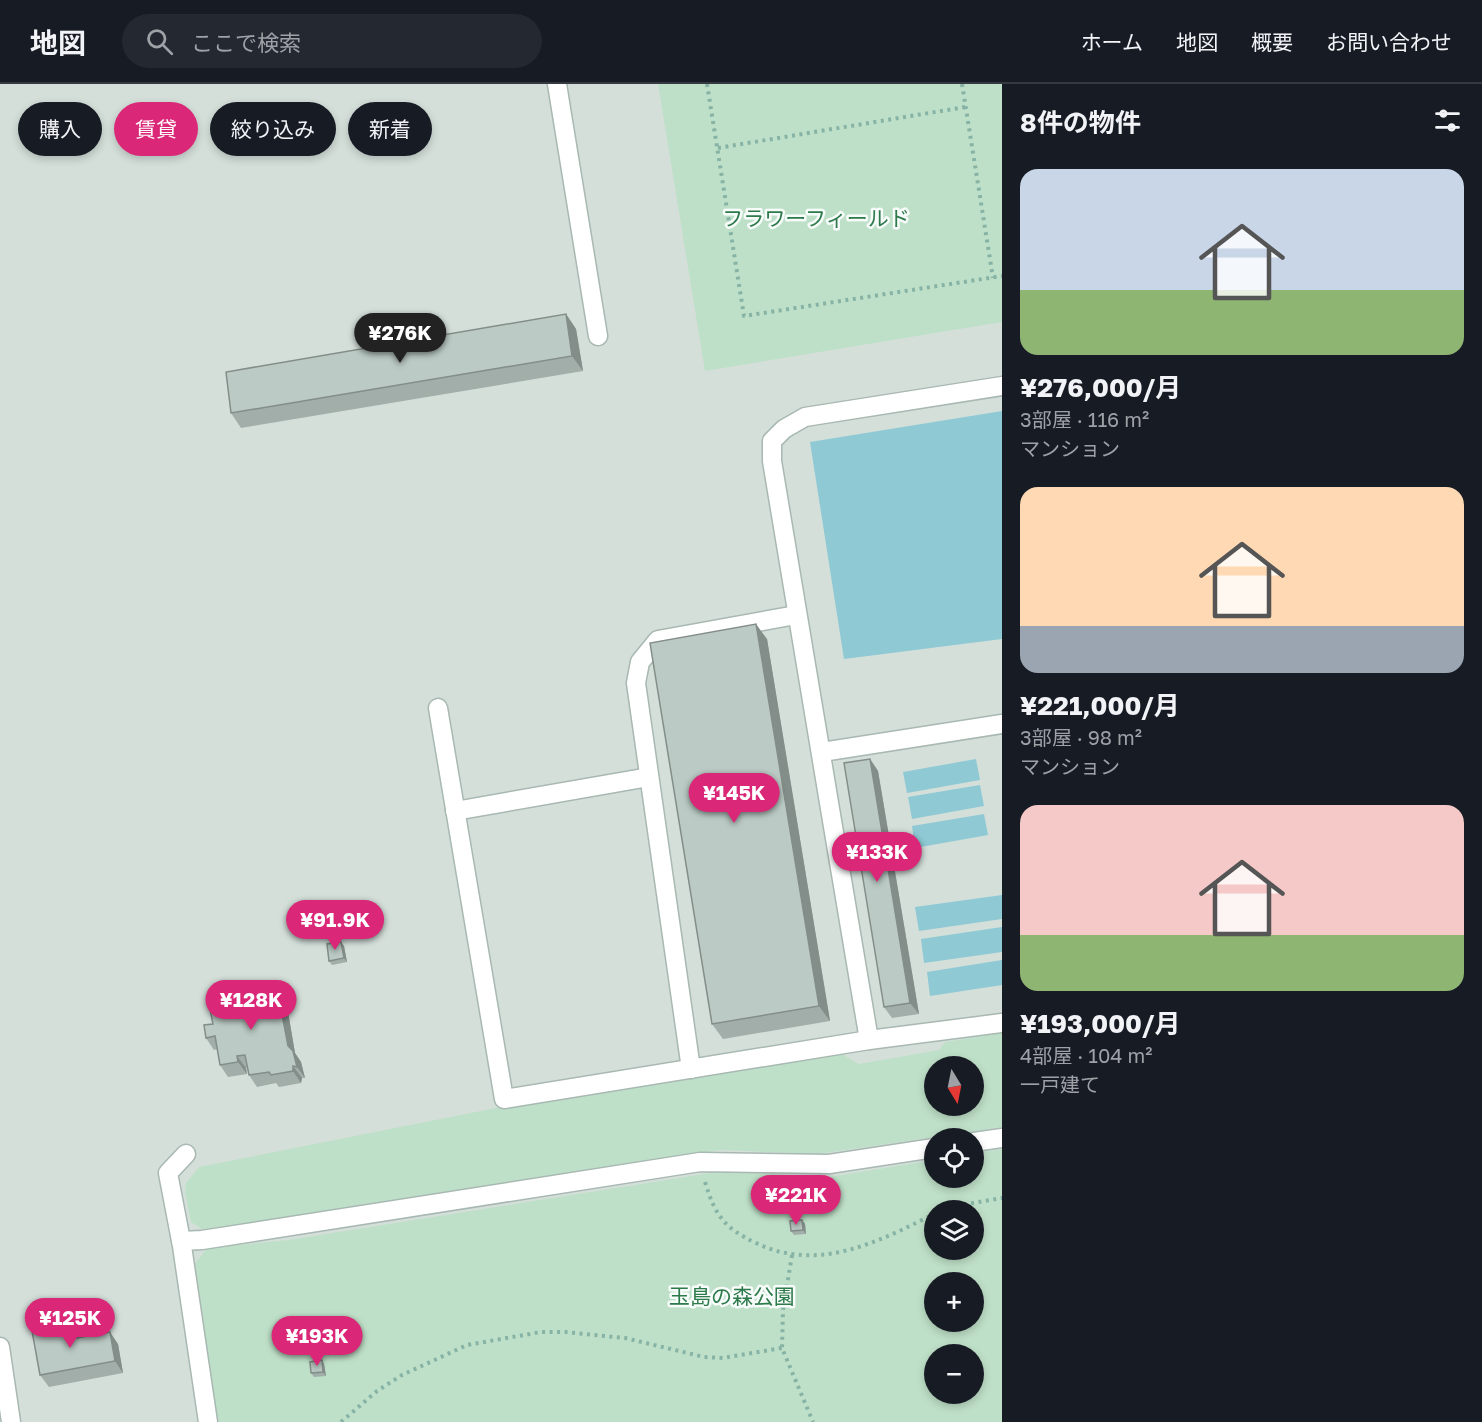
<!DOCTYPE html>
<html lang="ja">
<head>
<meta charset="utf-8">
<style>
  :root { --surface:#171b24; --page:#242831; --text:#f1f3f6; --muted:#9ea1a6; --line:#363941; --accent:#db2777 }
  body { margin:0; font-family:"Golos Text","Noto Sans JP",sans-serif; background:var(--page); color:var(--text); height:100vh; display:flex; flex-direction:column; font-size:22px; white-space:nowrap }
  * { box-sizing:border-box; margin:0 }
  p { font-size:20px; color:var(--muted) }
  .icon { flex:none; width:33px; height:33px; fill:none; stroke:currentColor; stroke-width:2; stroke-linecap:round; stroke-linejoin:round }
  .map { position:relative; flex:1; overflow:hidden }
  .sheet { display:flex; flex-direction:column; background:var(--surface); width:480px }
  .sheet>* { flex:none }
  .banner { position:absolute; left:18px; top:18px; width:570px; height:54px; display:flex; gap:12px }
  .needle { width:39px; rotate:170deg }
  .buttons { position:absolute; left:924px; top:972px; display:grid; gap:12px }
  .buttons a { display:grid; place-items:center; width:60px; height:60px; border-radius:50%; background:var(--surface); box-shadow:0 3px 9px #0003; font-size:30px }
  .price { position:absolute; translate:-50% -51px; padding:0 14px; border-radius:21px; background:var(--accent); color:#fff; font-size:20px; line-height:39px; filter:drop-shadow(0 2px 3px #0008) }
  .price::after { content:''; position:absolute; left:50%; top:36px; width:18px; height:14px; margin-left:-9px; background:inherit; clip-path:polygon(0 0,100% 0,50% 100%) }
  .price.on { background:#222; color:#fff }
  ul { padding:0; list-style:none }
  li { display:grid; align-content:center; gap:12px; height:318px; padding:0 18px }
  li span { display:grid; place-items:center; height:186px; border-radius:18px; color:#555 }
  li>.icon { margin-inline-start:auto }
  span .icon { width:108px; height:108px; fill:#fffc; stroke-width:1 }
  li b { font-size:26px }
  h2 { display:flex; justify-content:space-between; align-items:center; height:72px; padding:0 18px; font-size:26px }
  .chip { padding:0 21px; border-radius:27px; background:var(--surface); box-shadow:0 3px 9px #0003; font-size:21px; line-height:54px }
  .chip.on { background:var(--accent); color:#fff }
  header { display:flex; align-items:center; gap:36px; box-sizing:border-box; height:84px; padding:0 30px; background:var(--surface); border-bottom:2px solid var(--line) }
  header strong { font-size:28px }
  nav { display:flex; gap:33px; margin-inline-start:auto; font-size:21px }
  .search { width:420px; height:54px; background:var(--page); display:flex; align-items:center; gap:15px; box-sizing:border-box; padding:0 21px; border-radius:33px; color:var(--muted); font-size:22px }
  main { display:flex; flex:1; min-height:0 }
  .map>svg:first-child { display:block }
  .built { fill:#d4dfda; fill-rule:evenodd }
  .green { fill:#bfe0c8; fill-rule:evenodd }
  .water { fill:#8ec9d4 }
  .lines { fill:none; stroke-linecap:round; stroke-linejoin:round }
  .minor-casing { stroke:#a8b8b2; stroke-width:21 }
  .path { stroke:#86b3a5; stroke-width:4; stroke-dasharray:3 4.5; stroke-linecap:butt }
  .minor { stroke:#fff; stroke-width:18 }
  .wall { fill:#a1aea9 }
  .shaded-wall { fill:#838d89 }
  .building { fill:#bbcac4; stroke:#838d89; stroke-width:1.5 }
  .labels { text-anchor:middle; dominant-baseline:central; stroke-width:5; stroke-linejoin:round; paint-order:stroke }
  .park-label { font-size:21px; fill:#2d7a4b; stroke:#f7fbf9 }
</style>
</head>
<body>
<header>
<strong>地図</strong>
<div class="search"><svg class="icon" aria-label="search" viewBox="0 0 24 24"><circle cx="10" cy="10" r="6"/><path d="M15 15l6 6"/></svg>ここで検索</div>
<nav><a>ホーム</a><a>地図</a><a>概要</a><a>お問い合わせ</a></nav>
</header>
<main>
<div class="map">
<svg width="1002" height="1338" viewBox="0 0 1002 1338">
  <rect width="100%" height="100%" fill="#e6efeb"/>
  <path class="built" d="M0,0H1002V1338H0ZM934,982H974V1022H934ZM934,1054H974V1094H934ZM934,1126H974V1166H934ZM934,1198H974V1238H934ZM934,1270H974V1310H934Z"/>
  <g class="green">
    <path d="M658,0H1002V238L705,287Z"/>
    <path d="M1002,949V1043L818,1070L720,1066L208,1149L191,1138L185,1108L186,1099L199,1083L496,1024L840,969L859,980L939,966L945,958ZM934,982H974V1022H934Z"/>
    <path d="M1002,1065V1338H218L195,1180L207,1164L288,1156L723,1087L829,1093L934,1076V1094H974V1069ZM934,1126H974V1166H934ZM934,1198H974V1238H934ZM934,1270H974V1310H934Z"/>
  </g>
  <g class="water">
    <path d="M1002,327V555L844,575L810,358Z"/>
    <path d="M976,675L980,696L907,709L903,688Z"/>
    <path d="M980,701L984,722L912,735L908,713Z"/>
    <path d="M984,730L988,751L915,764L912,742Z"/>
    <path d="M1002,811V835L919,847L915,823Z"/>
    <path d="M1002,843V868L924,879L921,855Z"/>
    <path d="M1002,876V901L930,912L927,888Z"/>
  </g>
  <g class="lines">
    <g class="minor-casing">
      <g id="minor">
        <path d="M557,0L598,252"/>
        <path d="M438,624L504,1015L869,956L1002,939"/>
        <path d="M822,668L1002,640"/>
        <path d="M455,727L649,693"/>
        <path d="M869,956C837,763 803,570 772,377V357L784,345L805,333L1002,302"/>
        <path d="M691,985L636,599L640,578L658,556L796,531"/>
        <path d="M974,1058L1002,1054"/>
        <path d="M186,1070L168,1089L182,1162L208,1338"/>
        <path d="M181,1157L202,1156L700,1078L829,1080L934,1064"/>
        <path d="M0,1263L11,1338"/>
      </g>
    </g>
    <g class="path">
      <path d="M707,0L744,232L1002,192"/>
      <path d="M962,0L993,194"/>
      <path d="M718,64L965,23"/>
      <path d="M705,1098C715,1131 724,1144 756,1159C818,1189 878,1158 934,1130"/>
      <path d="M942,1126L949,1123L1002,1114"/>
      <path d="M792,1171L783,1226L782,1264L813,1338"/>
      <path d="M341,1338L377,1307L402,1291L467,1261L541,1248H565L625,1254L704,1273L723,1274L782,1264"/>
    </g>
    <use href="#minor" class="minor"/>
  </g>
  <g class="wall">
    <path d="M566,230L576,245L583,287L241,344L231,329Z"/>
    <path d="M767,555L830,937L723,955L712,940Z"/>
    <path d="M870,675L878,687L919,930L892,934L884,923Z"/>
    <path d="M344,862L347,878L332,881L329,877Z"/>
    <path d="M277,904L286,916L295,969L301,978L305,994H302L301,999L279,1003L276,999L257,1003L249,991L247,984H246L247,990L228,993L220,981L217,965L214,966L206,954L213,940V914L227,907L231,912Z"/>
    <path d="M802,1136L805,1140L806,1150L794,1151L791,1147Z"/>
    <path d="M71,1239L79,1251L80,1254L118,1260L123,1289L49,1303L40,1291Z"/>
    <path d="M324,1280L326,1292L314,1293L311,1289Z"/>
  </g>
  <g class="shaded-wall">
    <path d="M566,230L576,245L583,287L572,272Z"/>
    <path d="M756,540L767,555L830,937L819,922Z"/>
    <path d="M870,675L878,687L919,930L910,919Z"/>
    <path d="M341,858L344,862L347,878L344,874Z"/>
    <path d="M277,904L286,916L295,969L301,978L305,994L297,983L288,962Z"/>
    <path d="M237,972L246,984L247,990L238,978Z"/>
    <path d="M293,982L302,994L301,999L293,987Z"/>
    <path d="M802,1136L805,1140L806,1150L803,1146Z"/>
    <path d="M71,1239L79,1251L82,1264L74,1252Z"/>
    <path d="M110,1248L118,1260L123,1289L115,1277Z"/>
    <path d="M322,1276L324,1280L326,1292L323,1288Z"/>
  </g>
  <g class="building">
    <path d="M566,230L572,272L231,329L226,288Z"/>
    <path d="M756,540L819,922L712,940L650,559Z"/>
    <path d="M870,675L910,919L884,923L844,679Z"/>
    <path d="M341,858L344,874L329,877L327,860Z"/>
    <path d="M277,904L288,962L293,967L297,983L293,982V987L271,991L269,988L249,991L245,971L237,972L238,978L220,981L215,952L206,954L204,941L213,940L208,915L213,914L211,910L227,907L228,912Z"/>
    <path d="M802,1136L803,1146L791,1147L790,1137Z"/>
    <path d="M71,1239L74,1252L77,1254L110,1248L115,1277L40,1291L32,1247Z"/>
    <path d="M322,1276L323,1288L311,1289L310,1278Z"/>
  </g>
  <g class="labels">
    <g class="park-label">
      <text x="816" y="134">フラワーフィールド</text>
      <text x="732" y="1212">玉島の森公園</text>
    </g>
  </g>
</svg>
<div class="buttons">
<a><svg class="needle" viewBox="-14 -14 28 28"><path d="M0-13l5 13h-10z" fill="#e53935"/><path d="M0 13l5-13h-10z" fill="#9ea1a6"/></svg></a>
<a><svg class="icon" aria-label="locate" viewBox="0 0 24 24"><circle cx="12" cy="12" r="6"/><path d="M12 2v4M12 18v4M2 12h4M18 12h4"/></svg></a>
<a><svg class="icon" aria-label="layers" viewBox="0 0 24 24"><path d="M12 4l9 5-9 5-9-5zM3 14l9 5 9-5"/></svg></a>
<a>+</a>
<a>−</a>
</div>
<b class="price on" style="left:400px;top:280px">¥276K</b>
<b class="price" style="left:734px;top:740px">¥145K</b>
<b class="price" style="left:877px;top:799px">¥133K</b>
<b class="price" style="left:335px;top:867px">¥91.9K</b>
<b class="price" style="left:251px;top:947px">¥128K</b>
<b class="price" style="left:796px;top:1142px">¥221K</b>
<b class="price" style="left:70px;top:1265px">¥125K</b>
<b class="price" style="left:317px;top:1283px">¥193K</b>
<div class="banner">
<a class="chip">購入</a>
<a class="chip on">賃貸</a>
<a class="chip">絞り込み</a>
<a class="chip">新着</a>
</div>
</div>
<section class="sheet">
<h2>8件の物件<svg class="icon" aria-label="filters" viewBox="0 0 24 24"><path d="M4 7h16M4 17h16"/><circle cx="9" cy="7" r="2"/><circle cx="15" cy="17" r="2"/></svg></h2>
<ul>
<li><span style="background:linear-gradient(#c9d6e8 65%,#8fb573 0)"><svg class="icon" aria-label="home" viewBox="0 0 24 24"><path d="M3 11l9-7 9 7M6 9v11h12V9"/></svg></span><div><b>¥276,000/月</b><p>3部屋 · 116 m²</p><p>マンション</p></div></li>
<li><span style="background:linear-gradient(#ffd9b3 75%,#9aa5b1 0)"><svg class="icon" aria-label="home" viewBox="0 0 24 24"><path d="M3 11l9-7 9 7M6 9v11h12V9"/></svg></span><div><b>¥221,000/月</b><p>3部屋 · 98 m²</p><p>マンション</p></div></li>
<li><span style="background:linear-gradient(#f6c9c9 70%,#8fb573 0)"><svg class="icon" aria-label="home" viewBox="0 0 24 24"><path d="M3 11l9-7 9 7M6 9v11h12V9"/></svg></span><div><b>¥193,000/月</b><p>4部屋 · 104 m²</p><p>一戸建て</p></div></li>
</ul>
</section>
</main>
</body>
</html>
